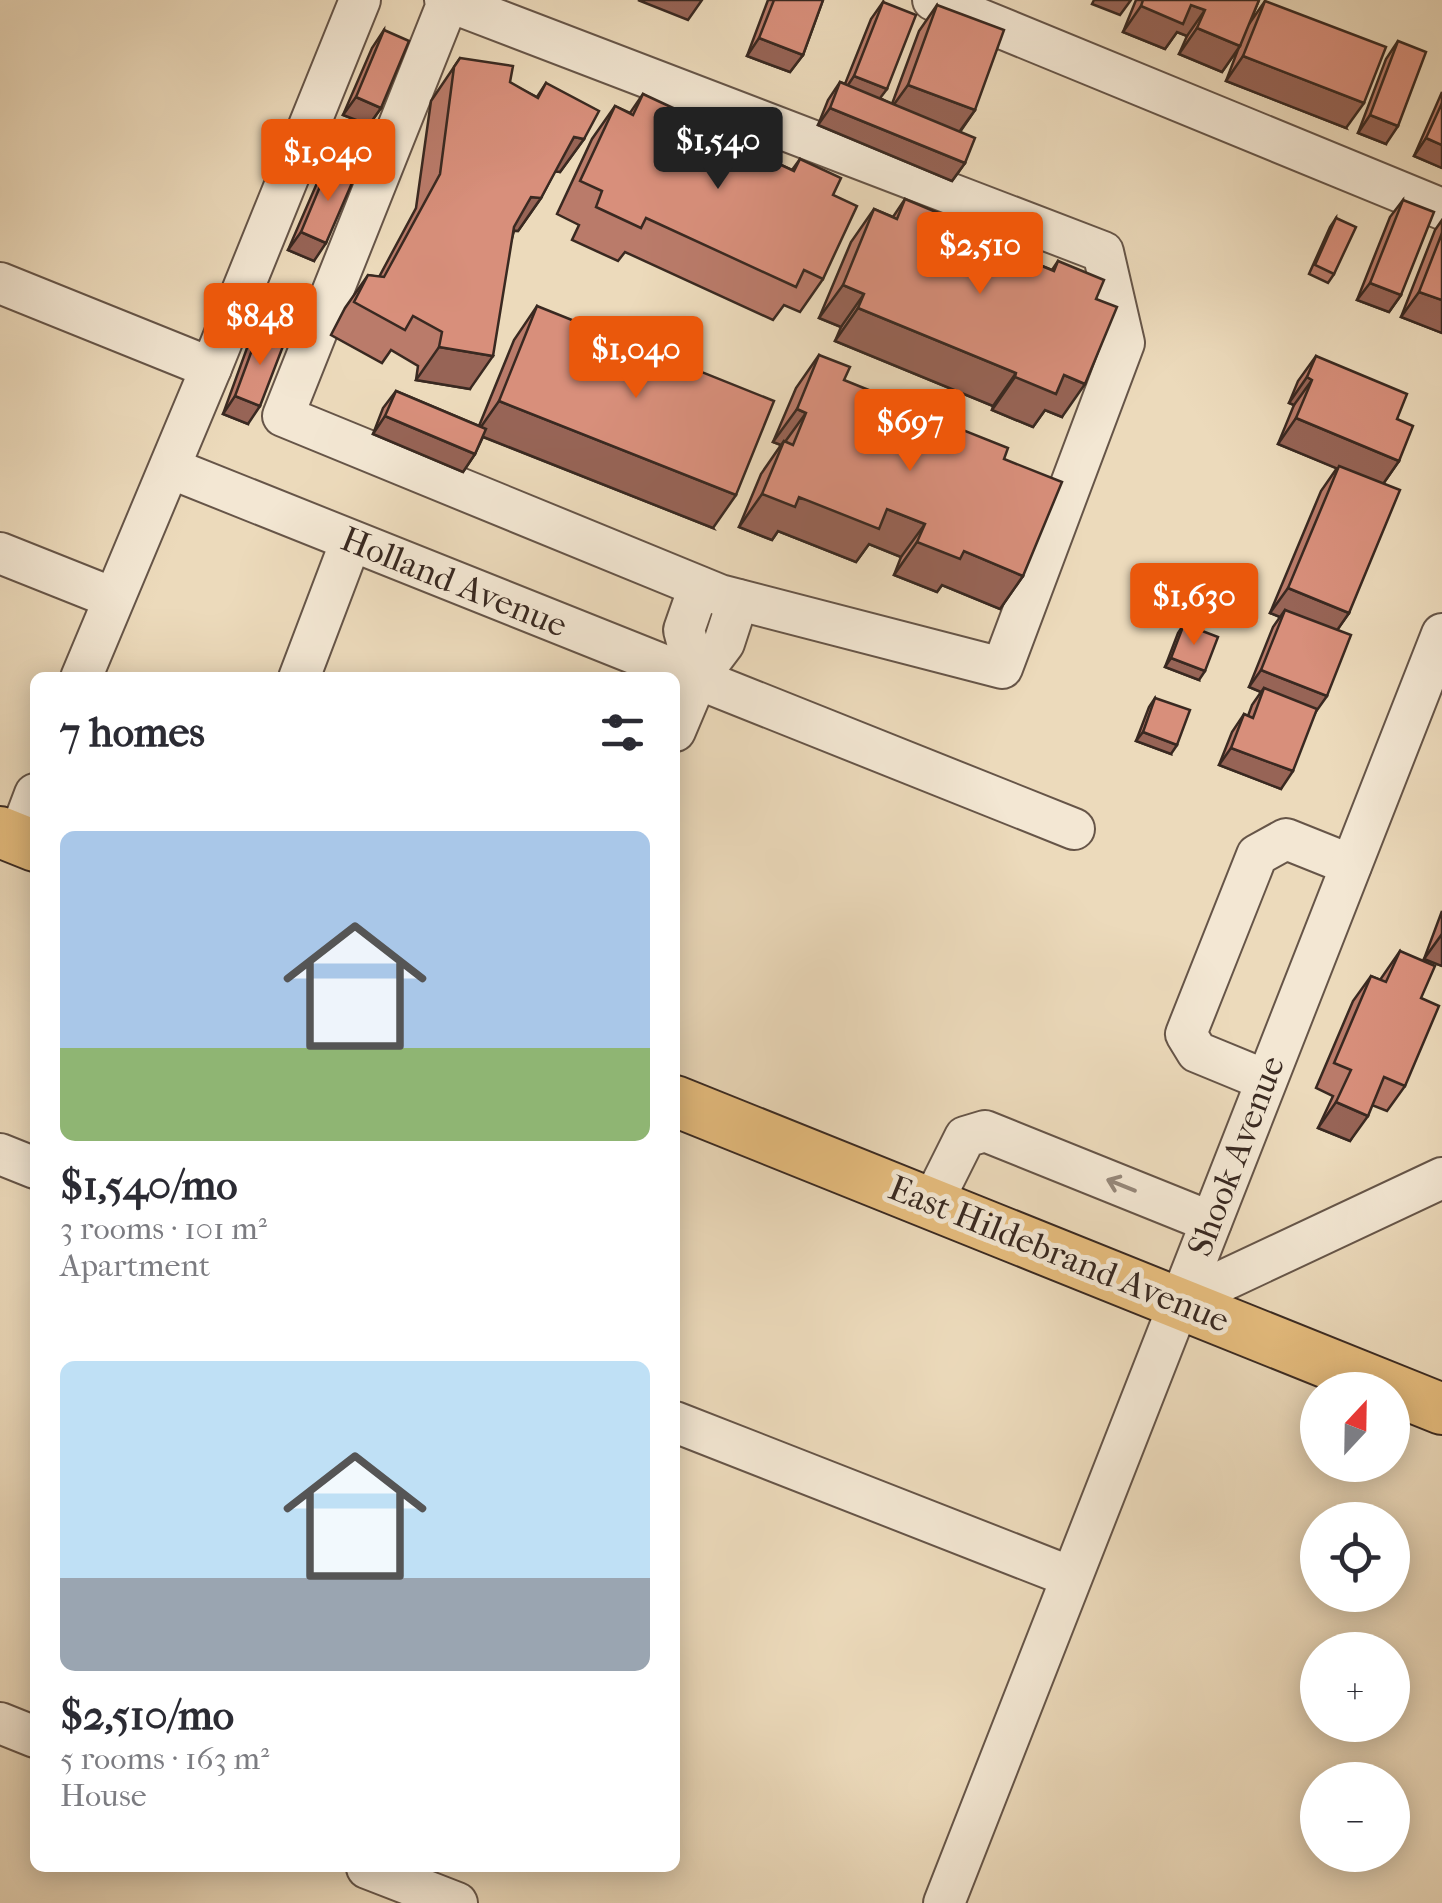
<!DOCTYPE html>
<html lang="en">
<head>
<meta charset="utf-8">
<style>
  :root { --surface:#fff; --page:#f7f7f7; --text:#2b2b33; --muted:#7c7c81; --accent:#ea580c }
  body { margin:0; font-family:"IM FELL French Canon",serif; background:var(--page); color:var(--text); height:100vh; display:flex; flex-direction:column; font-size:38px; white-space:nowrap }
  * { box-sizing:border-box; margin:0 }
  p { font-size:32px; color:var(--muted) }
  .icon { flex:none; width:55px; height:55px; fill:none; stroke:currentColor; stroke-width:2; stroke-linecap:round; stroke-linejoin:round }
  .map { position:relative; flex:1; overflow:hidden }
  .side { position:absolute; left:30px; top:672px; width:650px; height:1200px; display:flex; flex-direction:column; background:var(--surface); border-radius:15px; box-shadow:0 5px 25px #0003 }
  .side>* { flex:none }
  .needle { width:65px; rotate:22deg }
  .tools { position:absolute; left:1300px; top:1372px; display:grid; gap:20px }
  .tools a { display:grid; place-items:center; width:110px; height:110px; border-radius:50%; background:var(--surface); box-shadow:0 5px 25px #0003; font-size:50px }
  .price { position:absolute; translate:-50% -85px; padding:0 22px; border-radius:10px; background:var(--accent); color:#fff; font-size:32px; line-height:65px; filter:drop-shadow(0 2px 5px #0008) }
  .price::after { content:''; position:absolute; left:50%; top:60px; width:30px; height:22px; margin-left:-15px; background:inherit; clip-path:polygon(0 0,100% 0,50% 100%) }
  .price.selected { background:#222; color:#fff }
  ul { padding:0; list-style:none }
  li { display:grid; align-content:center; gap:20px; height:530px; padding:0 30px }
  li span { display:grid; place-items:center; height:310px; border-radius:15px; color:#555 }
  li>.icon { margin-inline-start:auto }
  span .icon { width:180px; height:180px; fill:#fffc; stroke-width:1 }
  li b { font-size:42px }
  h2 { display:flex; justify-content:space-between; align-items:center; height:120px; padding:0 30px; font-size:42px }
  .map>svg:first-child { display:block }
  .lines { fill:none; stroke-linecap:round; stroke-linejoin:round }
  .minor-casing { stroke:#665548; stroke-width:44 }
  .major-casing { stroke:#392921; stroke-width:54 }
  .minor { stroke:#f3e7d3; stroke-width:40 }
  .major { stroke:#e6bd7e; stroke-width:50 }
  .wall { fill:#ba7b6a; stroke:#392921; stroke-width:2.5 }
  .shaded-wall { fill:#976456; stroke:#392921; stroke-width:2.5 }
  .building { fill:#d88f7b; stroke:#392921; stroke-width:2.5 }
  .oneway { stroke:#96887a }
  .labels { text-anchor:middle; dominant-baseline:central; stroke-width:10; stroke-linejoin:round; paint-order:stroke }
  .street-label { font-size:35px; fill:#392921; stroke:#f3e7d3 }
</style>
</head>
<body>
<div class="map">
<svg width="1442" height="1903" viewBox="0 0 1442 1903">
  <rect width="100%" height="100%" fill="#ecdabb"/>
  <filter id="stains"><feTurbulence type="fractalNoise" baseFrequency=".002" numOctaves="4"/><feColorMatrix values="0 0 0 0 .2 0 0 0 0 .09 0 0 0 0 .02 0 0 0 .5 -.17"/></filter>
  <radialGradient id="worn" r=".72"><stop offset=".6" stop-color="#630" stop-opacity="0"/><stop offset="1" stop-color="#630" stop-opacity=".3"/></radialGradient>
  <g class="lines">
    <g class="minor-casing">
      <g id="minor">
        <path d="M445,0L1103,252L1124,343L1002,668L720,595L283,416L448,2"/>
        <path d="M933,0L1442,209"/>
        <path d="M0,283L211,368"/>
        <path d="M170,468L1074,829"/>
        <path d="M0,553L113,598"/>
        <path d="M81,678L211,368L360,0"/>
        <path d="M299,678L351,541"/>
        <path d="M697,679L684,630L699,587"/>
        <path d="M675,731L697,679L724,643L738,600"/>
        <path d="M18,839L35,794"/>
        <path d="M1265,1080L1197,1052L1186,1034L1257,855L1286,839L1351,865"/>
        <path d="M0,1154L35,1168"/>
        <path d="M932,1203L965,1137L985,1131L1211,1222"/>
        <path d="M1180,1301L1442,1178"/>
        <path d="M675,1422L1071,1577"/>
        <path d="M0,1723L35,1737"/>
        <path d="M367,1868L457,1903"/>
        <path d="M944,1903L1442,634"/>
      </g>
    </g>
    <g class="major-casing">
      <g id="major">
        <path d="M0,832L35,846"/>
        <path d="M675,1101L1442,1409"/>
      </g>
    </g>
    <use href="#minor" class="minor"/>
    <use href="#major" class="major"/>
  </g>
  <g class="wall">
    <path d="M768,0H823L803,55L790,72L747,56Z"/>
    <path d="M1136,0H1259L1249,24L1265,1L1346,128L1226,81L1239,47L1222,72L1179,54L1187,36L1177,32L1165,49L1123,32Z"/>
    <path d="M883,2L880,98L892,104L919,31L937,5L975,110L960,132L965,163L952,181L818,125L828,100L840,82L845,84L871,19Z"/>
    <path d="M384,30L381,108L369,125L343,115L372,48Z"/>
    <path d="M1398,41L1386,144L1358,133L1386,59Z"/>
    <path d="M460,58L537,97L546,83L584,139L560,172L555,171L541,198L518,231H514L470,389L416,380L418,366L391,350L382,363L331,335L345,308L368,275L379,277L416,208L431,101Z"/>
    <path d="M1442,92V168L1414,156Z"/>
    <path d="M643,94L684,120L792,170L800,159L833,195L823,279L800,312L784,305L773,320L625,252L618,261L572,240L579,225L557,214L592,139L615,106L630,113Z"/>
    <path d="M329,165L314,261L288,250L317,183Z"/>
    <path d="M905,199L944,226L1052,270L1058,261L1096,299L1062,417L1045,410L1033,427L992,410L993,406L835,341L841,327L819,318L851,242L874,209L893,217Z"/>
    <path d="M1403,200L1401,295L1389,312L1357,300L1390,217Z"/>
    <path d="M1336,218L1334,274L1328,283L1309,274L1330,227Z"/>
    <path d="M1442,220V333L1401,317L1435,230Z"/>
    <path d="M537,306L713,528L483,437L475,454L463,472L373,434L383,408L396,391L479,426L514,340Z"/>
    <path d="M259,331L248,424L223,414L247,348Z"/>
    <path d="M819,355L844,380L920,434L951,447L963,430L1004,459L1023,576L1000,609L942,585L937,592L894,575L901,557L869,544L856,562L778,531L772,540L739,527L761,474L781,445L773,442L796,388Z"/>
    <path d="M1316,356L1397,419L1399,461L1383,484L1349,613L1337,630L1315,713L1281,789L1219,765L1232,732L1244,714L1248,716L1252,705L1261,692L1249,687L1273,627L1280,617L1270,613L1321,491L1337,468L1278,444L1294,405L1289,403L1298,381Z"/>
    <path d="M1184,624L1199,680L1165,667L1178,633Z"/>
    <path d="M1155,698L1171,754L1136,741L1149,707Z"/>
    <path d="M1442,911V966L1424,959Z"/>
    <path d="M1400,951L1421,998L1405,1086L1387,1111L1372,1105L1350,1141L1318,1128L1333,1096L1316,1088L1353,1001L1371,976L1380,980Z"/>
  </g>
  <g class="shaded-wall">
    <path d="M638,0H702L688,20Z"/>
    <path d="M1094,0H1131L1120,15L1092,4Z"/>
    <path d="M1191,5L1205,10L1187,36L1177,32L1165,49L1123,32L1141,6Z"/>
    <path d="M1197,28L1240,46L1222,72L1179,54Z"/>
    <path d="M759,38L803,55L790,72L747,56Z"/>
    <path d="M1243,56L1364,103L1346,128L1226,81Z"/>
    <path d="M854,76L887,89L874,106L842,94Z"/>
    <path d="M908,85L975,110L957,135L890,110Z"/>
    <path d="M356,97L381,108L369,125L343,115Z"/>
    <path d="M830,108L965,163L952,181L818,125Z"/>
    <path d="M1370,115L1398,126L1386,144L1358,133Z"/>
    <path d="M574,137L584,139L560,172L551,171Z"/>
    <path d="M1426,138L1442,145V168L1414,156Z"/>
    <path d="M531,197L541,198L518,231L508,230Z"/>
    <path d="M301,232L326,243L314,261L288,250Z"/>
    <path d="M1370,283L1401,295L1389,312L1357,300Z"/>
    <path d="M843,285L864,294L841,327L819,318Z"/>
    <path d="M1419,292L1442,300V333L1401,317Z"/>
    <path d="M858,308L1016,373L993,406L835,341Z"/>
    <path d="M439,347L493,356L470,389L416,380Z"/>
    <path d="M1064,375L1085,384L1062,417L1045,410L1033,427L992,410L1015,377Z"/>
    <path d="M1307,377L1312,380L1294,405L1289,403Z"/>
    <path d="M235,396L260,406L248,424L223,414Z"/>
    <path d="M499,401L736,495L713,528L476,434Z"/>
    <path d="M797,409L806,413L782,446L784,441L781,445L773,442Z"/>
    <path d="M385,416L475,454L463,472L373,434Z"/>
    <path d="M1296,418L1399,461L1381,487L1278,444Z"/>
    <path d="M762,494L887,509L925,524L901,557L869,544L856,562L778,531L772,540L739,527Z"/>
    <path d="M917,542L964,551L1023,576L1000,609L942,585L937,592L894,575Z"/>
    <path d="M1288,588L1349,613L1331,639L1285,610L1280,617L1270,613Z"/>
    <path d="M1171,658L1205,671L1199,680L1165,667Z"/>
    <path d="M1261,670L1327,696L1315,713L1264,688L1261,692L1249,687Z"/>
    <path d="M1143,732L1177,745L1171,754L1136,741Z"/>
    <path d="M1231,748L1293,771L1281,789L1219,765Z"/>
    <path d="M1442,934V966L1424,959Z"/>
    <path d="M1336,1102L1368,1116L1350,1141L1318,1128Z"/>
  </g>
  <g class="building">
    <path d="M774,0H823L803,55L759,38Z"/>
    <path d="M1143,0H1259L1240,46L1197,28L1205,10L1191,5L1183,24L1141,6Z"/>
    <path d="M1265,1L1386,47L1364,103L1243,56Z"/>
    <path d="M883,2L916,15L887,89L854,76Z"/>
    <path d="M937,5L1004,30L975,110L908,85Z"/>
    <path d="M384,30L409,41L381,108L356,97Z"/>
    <path d="M1398,41L1426,52L1398,126L1370,115Z"/>
    <path d="M460,58L513,66L510,82L538,98L546,83L599,111L584,139L574,137L541,198L531,197L514,227L493,356L439,347L442,332L413,316L405,330L354,302L368,275L384,277L440,174L454,67Z"/>
    <path d="M840,82L975,138L965,163L830,108Z"/>
    <path d="M643,94L686,114L684,120L794,171L800,159L841,178L833,195L857,206L823,279L804,270L796,287L646,218L641,228L596,207L602,191L580,181L615,106L633,115Z"/>
    <path d="M1442,103V145L1426,138Z"/>
    <path d="M329,165L355,176L326,243L301,232Z"/>
    <path d="M905,199L948,217L944,226L1054,271L1058,261L1104,280L1096,299L1117,307L1085,384L1064,375L1056,394L1015,377L1016,373L858,308L864,294L843,285L874,209L897,219Z"/>
    <path d="M1403,200L1434,212L1401,295L1370,283Z"/>
    <path d="M1336,218L1356,227L1334,274L1315,265Z"/>
    <path d="M1442,233V300L1419,292Z"/>
    <path d="M537,306L774,401L736,495L499,401Z"/>
    <path d="M259,331L285,341L260,406L235,396Z"/>
    <path d="M819,355L850,367L844,380L928,414L920,434L955,449L963,430L1008,448L1004,459L1062,482L1023,576L964,551L960,559L917,542L925,524L887,509L879,529L799,497L795,507L762,494L784,441L793,445L806,413L797,409Z"/>
    <path d="M1316,356L1407,394L1397,419L1413,426L1399,461L1296,418L1312,380L1307,377Z"/>
    <path d="M396,391L486,429L475,454L385,416Z"/>
    <path d="M1339,466L1400,490L1349,613L1288,588Z"/>
    <path d="M1285,610L1351,635L1327,696L1261,670Z"/>
    <path d="M1184,624L1218,637L1205,671L1171,658Z"/>
    <path d="M1264,688L1317,709L1293,771L1231,748L1244,714L1253,718Z"/>
    <path d="M1155,698L1190,710L1177,745L1143,732Z"/>
    <path d="M1400,951L1435,966L1421,998L1439,1006L1405,1086L1384,1077L1368,1116L1336,1102L1351,1070L1334,1063L1371,976L1386,982Z"/>
  </g>
  <defs><path id="oneway-shaft" d="M-6 0H5M1.5-3L5.5 0L1.5 3" fill="none" stroke-width="1.6" stroke-linecap="round" stroke-linejoin="round" transform="scale(2.5)"/></defs>
  <use class="oneway" href="#oneway-shaft" transform="translate(1121 1185) rotate(-158)"/>
  <g class="labels">
    <g class="street-label">
      <text transform="translate(454 582) rotate(22)">Holland Avenue</text>
      <text transform="translate(1236 1156) rotate(-69)">Shook Avenue</text>
      <text transform="translate(1059 1254) rotate(22)">East Hildebrand Avenue</text>
    </g>
  </g>
  <rect width="100%" height="100%" filter="url(#stains)"/>
  <rect width="100%" height="100%" fill="url(#worn)"/>
</svg>
<div class="tools">
<a><svg class="needle" viewBox="-14 -14 28 28"><path d="M0-13l5 13h-10z" fill="#e53935"/><path d="M0 13l5-13h-10z" fill="#7c7c81"/></svg></a>
<a><svg class="icon" aria-label="locate" viewBox="0 0 24 24"><circle cx="12" cy="12" r="6"/><path d="M12 2v4M12 18v4M2 12h4M18 12h4"/></svg></a>
<a>+</a>
<a>−</a>
</div>
<b class="price selected" style="left:718px;top:192px">$1,540</b>
<b class="price" style="left:328px;top:204px">$1,040</b>
<b class="price" style="left:980px;top:297px">$2,510</b>
<b class="price" style="left:260px;top:368px">$848</b>
<b class="price" style="left:636px;top:401px">$1,040</b>
<b class="price" style="left:910px;top:474px">$697</b>
<b class="price" style="left:1194px;top:648px">$1,630</b>
<section class="side">
<h2>7 homes<svg class="icon" aria-label="filters" viewBox="0 0 24 24"><path d="M4 7h16M4 17h16"/><circle cx="9" cy="7" r="2"/><circle cx="15" cy="17" r="2"/></svg></h2>
<ul>
<li><span style="background:linear-gradient(#a9c7e8 70%,#8fb573 0)"><svg class="icon" aria-label="home" viewBox="0 0 24 24"><path d="M3 11l9-7 9 7M6 9v11h12V9"/></svg></span><div><b>$1,540/mo</b><p>3 rooms · 101 m²</p><p>Apartment</p></div></li>
<li><span style="background:linear-gradient(#bfe0f5 70%,#9aa5b1 0)"><svg class="icon" aria-label="home" viewBox="0 0 24 24"><path d="M3 11l9-7 9 7M6 9v11h12V9"/></svg></span><div><b>$2,510/mo</b><p>5 rooms · 163 m²</p><p>House</p></div></li>
</ul>
</section>
</div>
</body>
</html>
